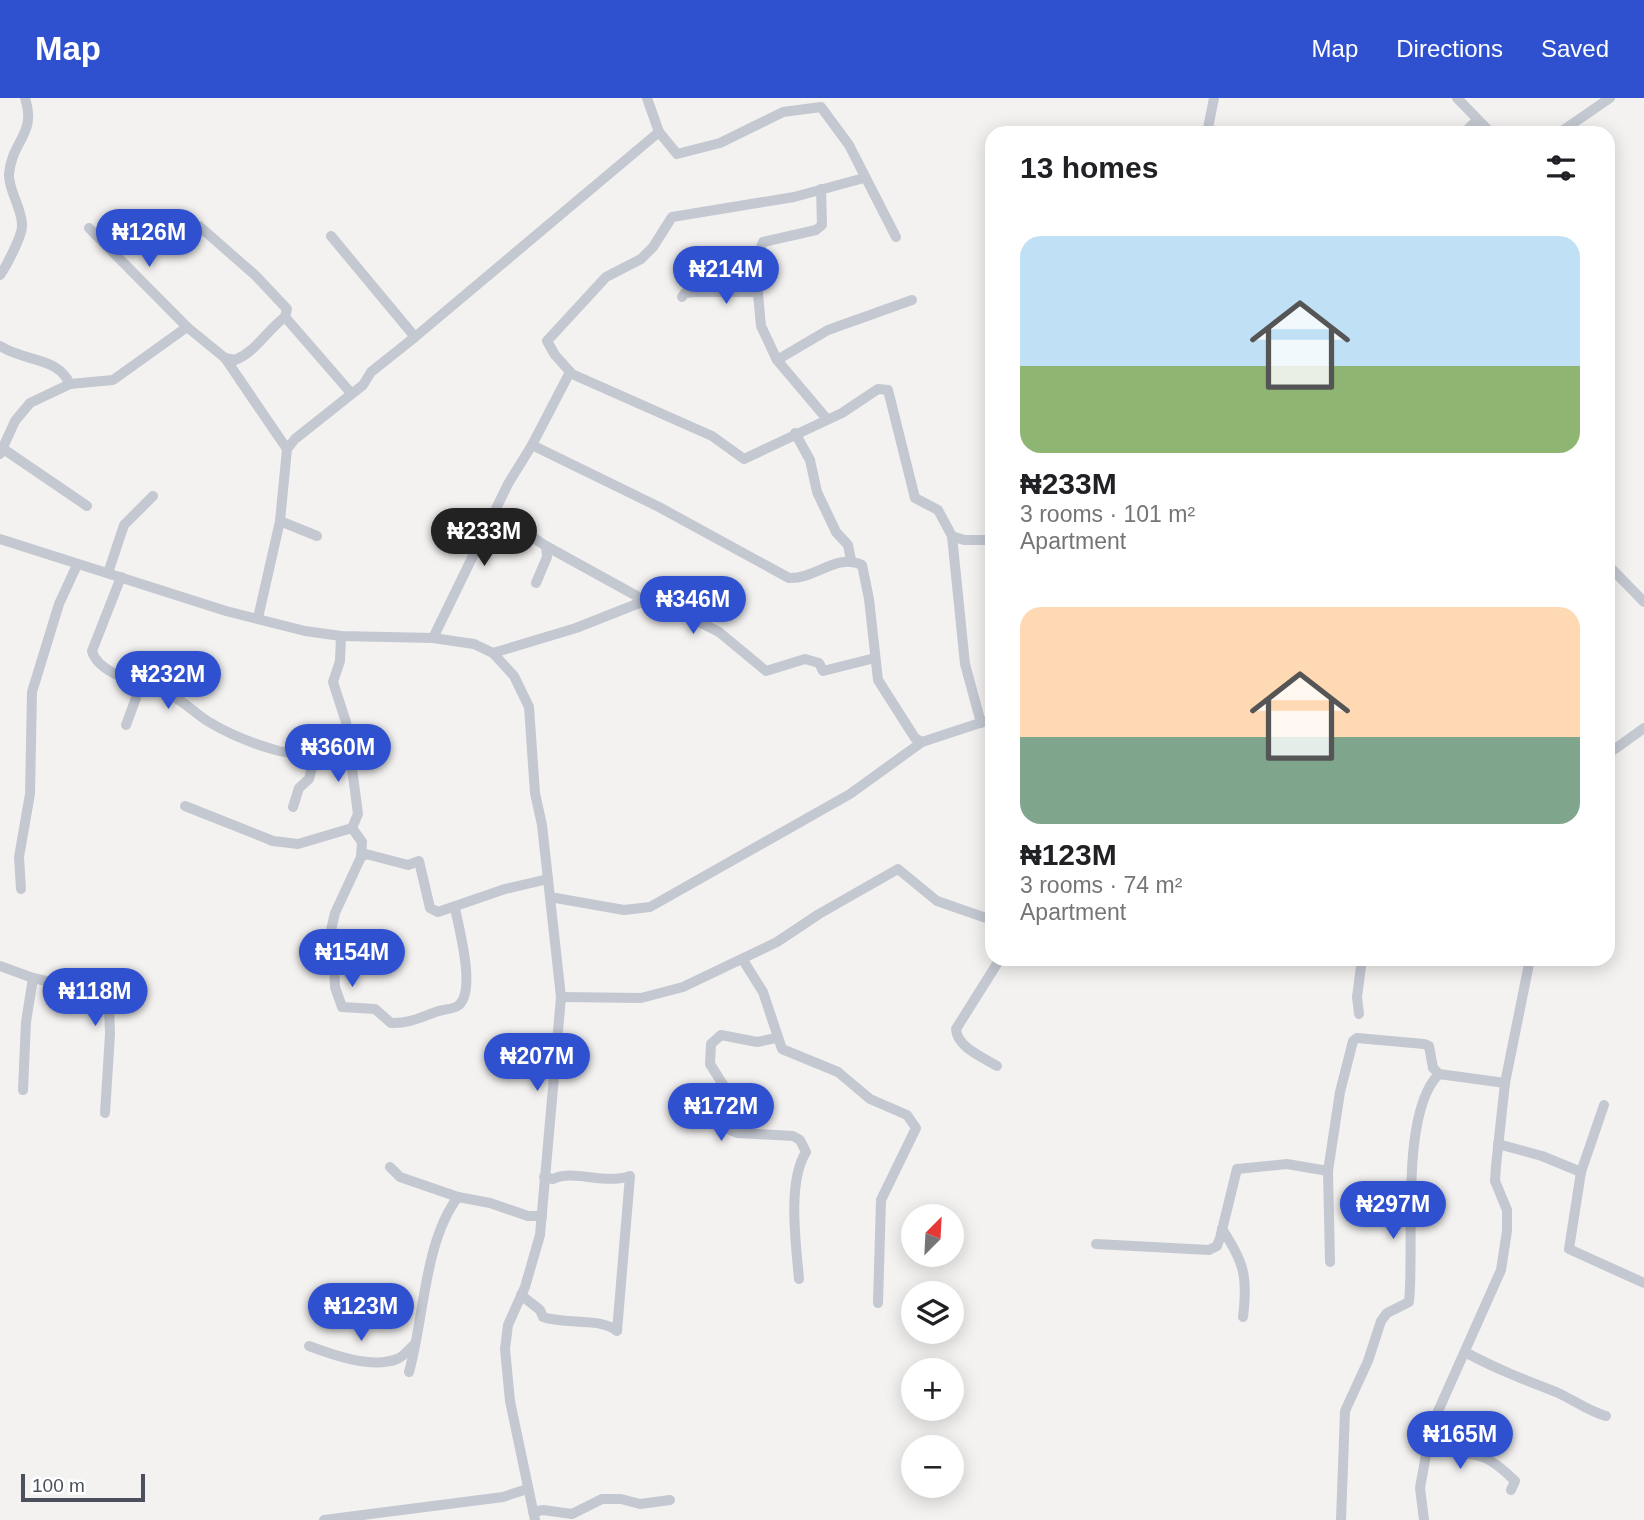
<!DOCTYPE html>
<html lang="en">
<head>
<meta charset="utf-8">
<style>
  :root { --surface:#fff; --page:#f2f2f2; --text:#202124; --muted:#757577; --accent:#2f50cf }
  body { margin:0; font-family:Arial,sans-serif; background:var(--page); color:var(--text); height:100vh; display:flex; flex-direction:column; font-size:26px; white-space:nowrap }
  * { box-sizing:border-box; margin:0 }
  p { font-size:23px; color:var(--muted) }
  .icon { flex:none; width:38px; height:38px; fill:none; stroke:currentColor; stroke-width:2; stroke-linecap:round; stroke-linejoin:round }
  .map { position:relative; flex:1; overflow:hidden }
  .details { position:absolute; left:985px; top:28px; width:630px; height:840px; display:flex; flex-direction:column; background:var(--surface); border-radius:21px; box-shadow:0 4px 18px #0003 }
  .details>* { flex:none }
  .needle { width:46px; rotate:24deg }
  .controls { position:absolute; left:901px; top:1106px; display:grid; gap:14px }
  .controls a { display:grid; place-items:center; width:63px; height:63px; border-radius:50%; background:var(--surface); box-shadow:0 4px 18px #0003; font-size:35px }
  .scale { position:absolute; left:21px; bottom:18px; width:124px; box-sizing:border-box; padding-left:7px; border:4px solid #4b505c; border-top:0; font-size:19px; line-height:24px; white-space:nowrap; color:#4b505c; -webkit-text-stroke:5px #fff; paint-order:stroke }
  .price { position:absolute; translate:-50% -60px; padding:0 16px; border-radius:24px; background:var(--accent); color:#fff; font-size:23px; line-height:46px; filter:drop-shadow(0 2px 4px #0008) }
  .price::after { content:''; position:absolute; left:50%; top:42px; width:21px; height:16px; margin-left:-10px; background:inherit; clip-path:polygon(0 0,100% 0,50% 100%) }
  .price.on { background:#222; color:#fff }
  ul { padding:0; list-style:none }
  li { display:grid; align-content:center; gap:14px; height:371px; padding:0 35px }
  li span { display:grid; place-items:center; height:217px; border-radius:21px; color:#555 }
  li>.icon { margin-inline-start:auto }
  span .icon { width:126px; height:126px; fill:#fffc; stroke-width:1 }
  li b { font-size:30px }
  h2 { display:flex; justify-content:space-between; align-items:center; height:84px; padding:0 35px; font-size:30px }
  header { display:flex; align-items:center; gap:42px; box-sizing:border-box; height:98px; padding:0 35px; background:var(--accent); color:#fff }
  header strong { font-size:33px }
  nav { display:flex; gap:38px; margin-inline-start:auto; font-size:24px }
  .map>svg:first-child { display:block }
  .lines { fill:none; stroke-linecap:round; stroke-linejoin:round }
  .minor { stroke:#c4c8d1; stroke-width:10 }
</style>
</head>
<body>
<header>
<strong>Map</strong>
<nav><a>Map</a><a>Directions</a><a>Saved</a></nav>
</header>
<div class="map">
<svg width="1644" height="1422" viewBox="0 0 1644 1422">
  <rect width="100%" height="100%" fill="#f3f2f1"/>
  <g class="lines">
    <g class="minor">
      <path d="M647,0L659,34"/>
      <path d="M1457,0L1491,35"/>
      <path d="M1207,35L1214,0"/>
      <path d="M1464,35L1473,26H1479"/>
      <path d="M1559,35L1610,0"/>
      <path d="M864,80L794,99L672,119L653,149L641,161L606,179L547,243L555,257L572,276L712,338L744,361L842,315L878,291L888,292L915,400L938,412L952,438L964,442H992"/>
      <path d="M821,91L822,127L816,132L763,144L755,164L761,228L777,262L826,320"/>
      <path d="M199,128L256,178L287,211L285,219L351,295"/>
      <path d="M89,130L187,229"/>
      <path d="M0,177C6,169 22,138 22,128C23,112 8,92 9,76C12,42 37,36 25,0"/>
      <path d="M682,199L685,195L694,194H758"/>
      <path d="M415,239L659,34L677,56L720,45L783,14L821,9L849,47L896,139"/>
      <path d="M0,248C24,264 57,258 70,286"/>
      <path d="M225,260L287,351"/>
      <path d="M777,262L828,232L912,202"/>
      <path d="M795,335L810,362L817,394L836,434L848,447L851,462"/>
      <path d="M532,347L659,409L789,480C816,481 836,455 862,467L869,501L878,582L915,640L922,644L992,621"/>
      <path d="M2,350L87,408"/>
      <path d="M0,356L15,323L30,305L70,286L113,282L187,229L225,260L235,262C256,254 267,232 285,219"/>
      <path d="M494,414L546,448L644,502"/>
      <path d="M280,423L317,438"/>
      <path d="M952,438L965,566L981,625"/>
      <path d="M0,441L226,513L305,533L341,538L433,540L474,546L493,555L514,578L529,609L535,695L542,727L561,899L540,1137L525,1189L508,1227L505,1251L510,1303L535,1422"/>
      <path d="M1608,467L1644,504"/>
      <path d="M108,475L124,427L153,398"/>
      <path d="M121,479L92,553C99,579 152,588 174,599C187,606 197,617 209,624C229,636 257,647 279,653C305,659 323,655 348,647"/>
      <path d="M536,485L547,459L546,448"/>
      <path d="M258,520L280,423L287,351L295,341L363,287L371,274L415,239L331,138"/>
      <path d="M433,540L508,386L532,347L570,274"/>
      <path d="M493,555L576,530L652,500L719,534L766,573L805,561L819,565L823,573L875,560"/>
      <path d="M126,627L136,600L135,585"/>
      <path d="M1608,656L1644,630"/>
      <path d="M185,708L273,743L298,746L352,730L358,716L346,624L333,584L340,563L341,538"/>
      <path d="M293,709L299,690L309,681L315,657"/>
      <path d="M352,730L362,744L361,759L335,815L327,849L334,866L335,889L342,909L375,911L391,925C407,926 419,920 433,915C442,911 453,912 459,907C476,892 459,831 455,810"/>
      <path d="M361,759L366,756L408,767L419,763L430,810L438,814L505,791L548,781"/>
      <path d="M21,791L19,759L30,696L32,594L59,506L77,467"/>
      <path d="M550,799L624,812L650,809L850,696L922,644"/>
      <path d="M743,862L763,894L782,951L838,974L870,1001L907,1017L916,1030L881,1102L878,1205"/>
      <path d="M0,868L33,880L91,893L109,907L110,936L105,1015"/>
      <path d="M561,899L641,900L683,889L777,844L819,816L898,771L937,803L992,822"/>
      <path d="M1359,916L1357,899L1362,861"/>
      <path d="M776,940L757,944L721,937L711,946L710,966L727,993L726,1030L737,1035L793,1038L800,1042L806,1054C787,1084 796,1146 799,1181"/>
      <path d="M997,968C982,959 957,949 956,931L1000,861"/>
      <path d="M23,992L26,924L33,880"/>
      <path d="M1604,1007L1581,1074L1569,1151L1644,1185"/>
      <path d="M1498,1046L1542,1058L1581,1074"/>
      <path d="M390,1069L400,1079L458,1099L490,1105L528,1118H542"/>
      <path d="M1328,1073L1330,1164"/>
      <path d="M1222,1131C1244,1164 1248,1179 1243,1219"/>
      <path d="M1096,1146L1209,1152L1217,1148L1220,1140L1237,1071L1287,1066L1328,1073L1340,994L1353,943L1357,940L1424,946L1429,948L1433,970L1439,976L1505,985"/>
      <path d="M521,1197L540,1212L543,1219C567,1227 599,1219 617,1233L630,1078C604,1087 574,1071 553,1081L544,1079"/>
      <path d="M309,1248C333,1257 372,1271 397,1261C403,1259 409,1251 414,1247"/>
      <path d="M1465,1254C1494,1270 1525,1282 1556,1294C1574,1302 1588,1313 1606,1318"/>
      <path d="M409,1274C424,1222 424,1143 458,1099"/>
      <path d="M1428,1347C1446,1356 1465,1353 1483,1359C1495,1364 1506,1374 1515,1383L1511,1392"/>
      <path d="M533,1414L543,1412L572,1416L602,1401H621L640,1406L670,1402"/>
      <path d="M324,1422L503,1399L527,1391"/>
      <path d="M1341,1422L1345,1313L1368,1263L1381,1223L1387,1215L1409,1204C1415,1150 1399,1015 1439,976"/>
      <path d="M1424,1422L1420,1390L1431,1329L1501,1172L1507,1133V1112L1495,1083L1496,1068L1505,985L1530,861"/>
    </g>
  </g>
</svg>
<div class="controls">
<a><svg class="needle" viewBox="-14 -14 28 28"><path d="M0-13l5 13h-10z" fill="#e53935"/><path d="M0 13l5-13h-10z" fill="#757577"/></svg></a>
<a><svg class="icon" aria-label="layers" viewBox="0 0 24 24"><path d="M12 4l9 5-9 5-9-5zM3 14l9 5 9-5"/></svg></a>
<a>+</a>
<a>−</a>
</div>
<div class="scale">100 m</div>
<b class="price" style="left:149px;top:171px">₦126M</b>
<b class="price" style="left:726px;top:208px">₦214M</b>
<b class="price on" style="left:484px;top:470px">₦233M</b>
<b class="price" style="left:693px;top:538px">₦346M</b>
<b class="price" style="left:168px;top:613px">₦232M</b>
<b class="price" style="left:338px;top:686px">₦360M</b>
<b class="price" style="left:352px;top:891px">₦154M</b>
<b class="price" style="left:95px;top:930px">₦118M</b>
<b class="price" style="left:537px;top:995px">₦207M</b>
<b class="price" style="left:721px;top:1045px">₦172M</b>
<b class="price" style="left:1393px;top:1143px">₦297M</b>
<b class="price" style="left:361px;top:1245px">₦123M</b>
<b class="price" style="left:1460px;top:1373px">₦165M</b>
<section class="details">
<h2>13 homes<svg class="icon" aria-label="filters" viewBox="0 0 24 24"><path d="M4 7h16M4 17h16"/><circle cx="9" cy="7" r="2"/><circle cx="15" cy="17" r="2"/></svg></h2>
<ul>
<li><span style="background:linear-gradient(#bfe0f5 60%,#8fb573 0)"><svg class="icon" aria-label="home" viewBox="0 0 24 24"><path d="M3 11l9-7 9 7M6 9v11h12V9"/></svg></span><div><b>₦233M</b><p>3 rooms · 101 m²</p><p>Apartment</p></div></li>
<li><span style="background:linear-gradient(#ffd9b3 60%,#7fa58c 0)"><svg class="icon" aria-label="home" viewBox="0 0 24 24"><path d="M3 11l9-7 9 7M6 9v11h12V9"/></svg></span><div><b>₦123M</b><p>3 rooms · 74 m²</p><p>Apartment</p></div></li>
</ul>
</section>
</div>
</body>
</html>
